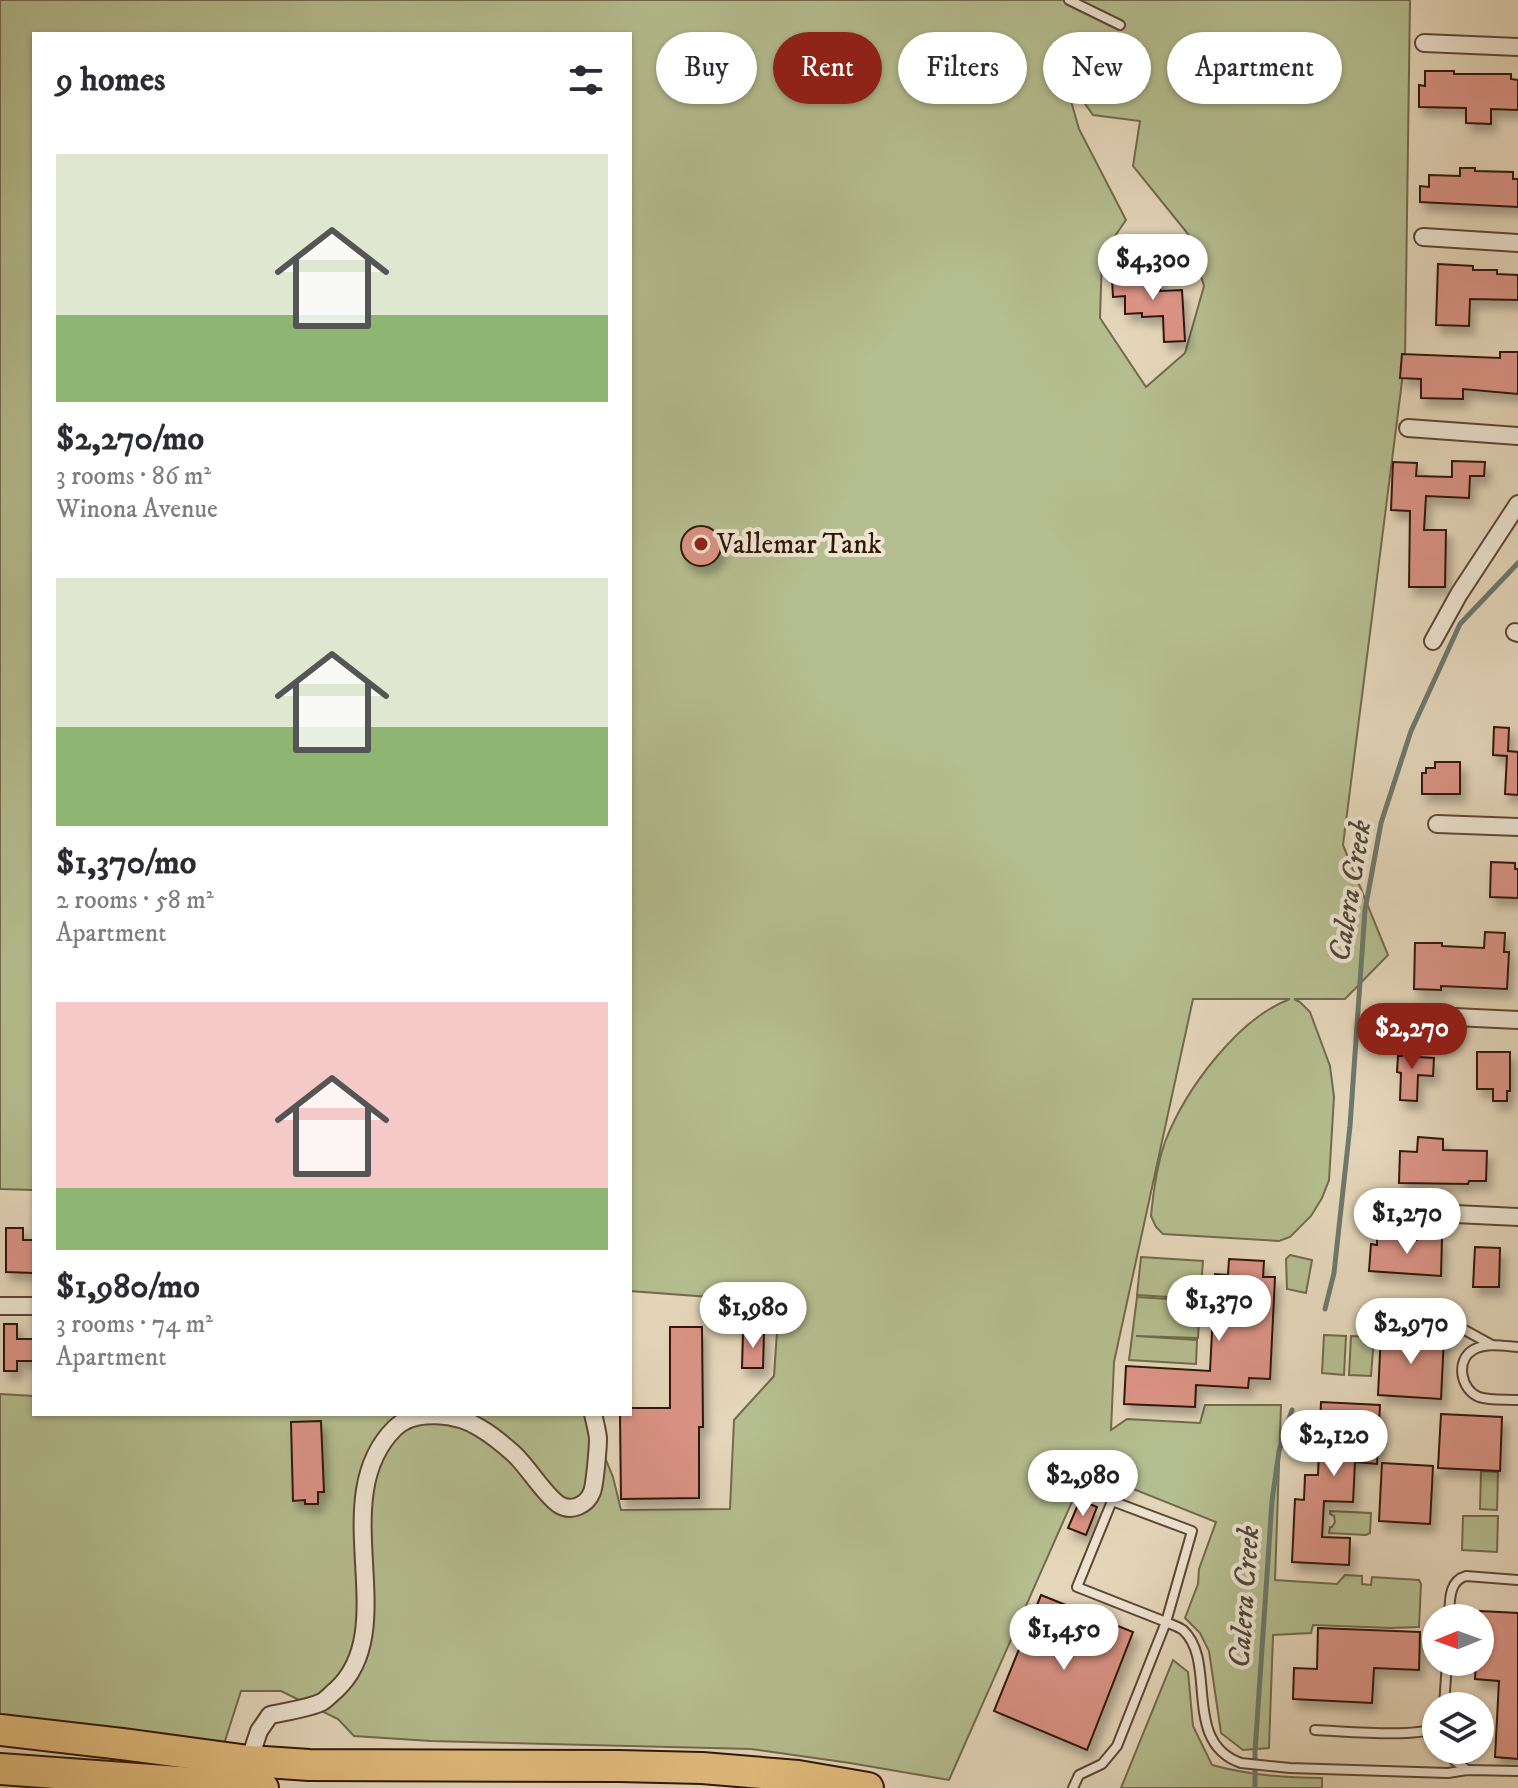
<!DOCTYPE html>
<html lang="en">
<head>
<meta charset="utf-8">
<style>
  :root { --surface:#fff; --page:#f2f2f3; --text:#2b2b33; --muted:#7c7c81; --accent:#8f2418 }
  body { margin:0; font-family:"IM FELL DW Pica",serif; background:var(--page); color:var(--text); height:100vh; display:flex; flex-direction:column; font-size:30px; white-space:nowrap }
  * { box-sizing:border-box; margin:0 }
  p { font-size:26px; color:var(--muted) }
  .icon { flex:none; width:44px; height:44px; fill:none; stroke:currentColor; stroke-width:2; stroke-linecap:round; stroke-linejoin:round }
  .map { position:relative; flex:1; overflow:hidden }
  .sheet { position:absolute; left:32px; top:32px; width:600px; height:1384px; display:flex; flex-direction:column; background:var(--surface); border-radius:0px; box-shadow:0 2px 6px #0004 }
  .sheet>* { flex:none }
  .guide { position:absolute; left:656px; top:32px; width:742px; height:72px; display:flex; gap:16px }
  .needle { width:52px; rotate:269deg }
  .fabs { position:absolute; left:1422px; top:1604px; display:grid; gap:16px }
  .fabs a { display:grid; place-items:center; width:72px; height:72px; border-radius:50%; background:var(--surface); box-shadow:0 2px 6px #0004; font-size:40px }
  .price { position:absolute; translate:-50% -68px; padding:0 18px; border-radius:28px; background:#fff; color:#222; font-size:26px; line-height:52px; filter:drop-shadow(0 2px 4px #0008) }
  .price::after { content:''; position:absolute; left:50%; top:48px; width:24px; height:18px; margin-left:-12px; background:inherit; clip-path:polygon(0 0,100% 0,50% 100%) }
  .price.current { background:var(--accent); color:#fff }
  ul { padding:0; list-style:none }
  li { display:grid; align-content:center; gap:16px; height:424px; padding:0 24px }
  li span { display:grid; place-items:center; height:248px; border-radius:0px; color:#555 }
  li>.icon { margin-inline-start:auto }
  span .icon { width:144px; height:144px; fill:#fffc; stroke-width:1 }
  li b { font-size:34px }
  h2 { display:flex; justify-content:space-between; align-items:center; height:96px; padding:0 24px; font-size:34px }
  .tag { padding:0 28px; border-radius:36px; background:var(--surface); box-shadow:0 2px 6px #0004; font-size:28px; line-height:72px }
  .tag.current { background:var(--accent); color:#fff }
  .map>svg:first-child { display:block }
  .green { fill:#b5be90; stroke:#726a4c; stroke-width:2; fill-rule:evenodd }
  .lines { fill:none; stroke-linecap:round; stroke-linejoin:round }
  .stream { stroke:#6d786d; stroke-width:5 }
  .building { fill:#da9385; stroke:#301707; stroke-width:2; filter:url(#shadow) }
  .lane-casing { stroke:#5d4734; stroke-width:12 }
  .street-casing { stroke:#5d4734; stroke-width:20 }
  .highway-casing { stroke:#301707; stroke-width:34 }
  .lane { stroke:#eee5d3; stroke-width:8 }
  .street { stroke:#eee5d3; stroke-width:16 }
  .highway { stroke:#e2bc7e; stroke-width:30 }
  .poi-dot { fill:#8f2418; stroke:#eee5d3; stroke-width:3 }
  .labels { text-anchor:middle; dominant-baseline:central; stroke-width:8; stroke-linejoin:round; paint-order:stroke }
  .poi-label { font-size:28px; fill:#301707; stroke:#eee5d3; text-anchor:start }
  .water-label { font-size:30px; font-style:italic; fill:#4f483a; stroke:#eee5d3 }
</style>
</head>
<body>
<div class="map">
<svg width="1518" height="1788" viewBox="0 0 1518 1788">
  <defs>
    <filter id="shadow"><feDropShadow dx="5" dy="8" stdDeviation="4" flood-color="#0004"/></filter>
  </defs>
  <rect width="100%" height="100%" fill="#e5d7bb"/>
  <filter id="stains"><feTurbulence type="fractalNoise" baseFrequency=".0025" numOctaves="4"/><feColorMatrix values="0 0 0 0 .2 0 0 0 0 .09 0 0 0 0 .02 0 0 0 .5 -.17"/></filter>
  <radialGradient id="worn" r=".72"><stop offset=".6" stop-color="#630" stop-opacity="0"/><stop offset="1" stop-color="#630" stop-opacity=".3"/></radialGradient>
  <g class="green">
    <path d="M0,0H1410L1405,358L1343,845L1388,955L1345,999H1294L1300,1002L1310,1012L1330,1066L1334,1097L1329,1180L1322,1198L1311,1216L1290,1237L1279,1241L1163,1234L1156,1227L1151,1216C1153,1195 1158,1162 1165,1142C1185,1090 1237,1019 1290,999H1193L1114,1362L1111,1430L1127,1419L1200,1423L1205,1405H1281L1275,1580L1337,1584L1345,1575L1362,1576V1584L1371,1585L1372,1577L1419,1580L1421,1584L1419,1627L1391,1628L1313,1625L1311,1633L1273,1635L1269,1748L1243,1750L1221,1733L1209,1651L1200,1633L1185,1618L1198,1584L1199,1569L1216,1522L1086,1470L949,1780L850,1763L751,1749L431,1741L354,1736L338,1719L281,1691H241L224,1744L0,1722V1394L34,1396V1414H587L613,1477L621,1510L730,1509L734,1420L774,1376L779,1302L630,1291V34H34V1190L0,1189ZM1063,73L1093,115L1140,121L1133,166L1188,234L1204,286L1185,353L1146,387L1100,318L1102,255L1126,220L1079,129Z"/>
    <path d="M1290,1255L1312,1260L1306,1293L1287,1289L1286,1259Z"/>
    <path d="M1141,1257L1203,1261L1200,1299L1137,1295Z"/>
    <path d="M1137,1297L1200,1301L1198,1338L1136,1336L1197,1340L1196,1364L1129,1360Z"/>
    <path d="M1324,1335L1346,1336L1344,1375L1322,1373Z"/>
    <path d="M1351,1336L1374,1337L1371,1376L1349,1375Z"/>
    <path d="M1481,1471L1498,1472L1497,1510L1480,1509Z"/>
    <path d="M1330,1511L1371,1513L1370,1533L1366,1535L1329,1533L1330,1527H1332L1335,1522L1334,1516L1330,1514Z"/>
    <path d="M1463,1516H1498L1497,1552L1462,1550Z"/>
    <path d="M1173,1660L1188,1672L1193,1726L1212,1765C1248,1775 1284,1778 1322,1778V1788H1121Z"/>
  </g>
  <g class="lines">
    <g class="stream">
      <path d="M1325,1309L1334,1273L1350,1126L1365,910L1381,823L1411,731L1460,624L1518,563"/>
      <path d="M1255,1788V1752L1272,1501L1279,1451L1292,1410"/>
    </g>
  </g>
  <g class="building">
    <path d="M1425,71H1454V74H1511V79L1518,80V110L1491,109V124L1466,123V108L1419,107V85L1425,86Z"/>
    <path d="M1460,168H1475V171L1513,172V179H1518V207L1420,202V186L1429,187V175L1460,176Z"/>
    <path d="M1438,264L1473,266V270H1497V274L1518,275V300L1470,299L1469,326L1436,325Z"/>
    <path d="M1141,270H1159L1160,291L1182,290L1185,341L1164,342L1163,316L1142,317V313L1125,314V296L1113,297L1112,278L1141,275Z"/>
    <path d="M1500,352H1518V394L1463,389V399L1421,398V379L1400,378L1402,354L1500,358Z"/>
    <path d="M1452,461L1485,462L1484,476H1470L1469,498L1426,496L1424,530H1446L1445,587H1409L1410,511L1391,510L1393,462L1417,463L1416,476L1452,477Z"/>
    <circle cx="701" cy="546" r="20"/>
    <path d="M1494,727L1509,728L1508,751L1518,752V795L1505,794L1507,756L1493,755Z"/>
    <path d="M1435,762H1460V794H1422V773H1426V768H1435Z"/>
    <path d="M1491,862L1515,863V869H1518V898L1490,897Z"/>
    <path d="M1485,932L1505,933L1504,952H1509L1507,989L1441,986V990L1414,989L1415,943H1442V946L1484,948Z"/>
    <path d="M1402,1044L1418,1045V1057L1434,1058L1433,1076L1418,1075L1417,1101L1400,1100L1401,1073L1397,1072L1398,1056H1402Z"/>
    <path d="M1477,1052H1510V1091H1507V1101H1493V1089H1477Z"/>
    <path d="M1418,1137L1443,1139V1150L1487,1151L1486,1181H1469L1468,1184L1399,1183L1400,1151L1417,1152Z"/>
    <path d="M6,1228H23V1240H34V1273L6,1272Z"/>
    <path d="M1417,1237L1442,1238L1441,1276L1369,1271L1371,1244L1377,1245V1238L1417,1240Z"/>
    <path d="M1475,1247L1500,1248L1499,1287H1473Z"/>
    <path d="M1229,1259L1264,1261L1263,1277H1275L1270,1379L1249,1378L1248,1388L1196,1385L1195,1407L1124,1404L1126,1366L1210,1371L1215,1274L1228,1275Z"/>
    <path d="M4,1324H17V1339H34V1361H17V1371H4Z"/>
    <path d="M670,1327H702L703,1427H699V1498L621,1499L620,1414H630V1408H670Z"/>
    <path d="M743,1332H764L763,1368H742Z"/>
    <path d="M1381,1333L1444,1336L1441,1399L1378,1395Z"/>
    <path d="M1321,1402L1380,1405L1377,1464L1355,1462L1353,1502L1324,1501L1322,1537L1350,1538L1349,1565L1292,1562L1295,1499L1304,1500L1305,1475H1318Z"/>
    <path d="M1441,1414L1502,1417L1500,1471L1438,1468Z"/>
    <path d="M321,1421L324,1492H318V1504H305V1500L293,1501L291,1422Z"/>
    <path d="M1382,1463L1433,1466L1430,1524L1379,1521Z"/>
    <path d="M1080,1500L1097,1507L1086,1535L1068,1528Z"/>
    <path d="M1041,1595L1133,1632L1087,1750L994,1711Z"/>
    <path d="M1480,1611L1518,1613V1759L1495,1757L1499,1681L1475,1679L1476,1662H1480Z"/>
    <path d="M1318,1628L1420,1632L1419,1670L1374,1668L1372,1703L1293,1699L1294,1668L1317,1669Z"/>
  </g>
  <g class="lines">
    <g class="lane-casing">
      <g id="lane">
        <path d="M1069,0L1120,25"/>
        <path d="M1401,1325L1461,1328L1492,1345"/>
        <path d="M1518,1347C1504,1346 1486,1342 1473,1350C1455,1361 1461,1390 1479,1397C1491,1401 1506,1399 1518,1400"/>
        <path d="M1112,1501L1192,1531L1166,1622L1077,1587Z"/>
        <path d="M1449,1618C1450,1602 1448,1581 1466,1576L1518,1580"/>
        <path d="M1444,1706L1447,1662"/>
        <path d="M1315,1730C1344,1731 1412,1738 1436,1728"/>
        <path d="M1446,1750L1455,1761L1467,1770"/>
        <path d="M1073,1788L1079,1775L1102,1764L1117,1746L1166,1622C1172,1625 1179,1627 1183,1630C1218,1662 1181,1742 1241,1763L1290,1768L1448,1773L1467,1770L1518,1771"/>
      </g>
    </g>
    <g class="street-casing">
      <g id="street">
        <path d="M1424,43L1518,47"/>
        <path d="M1423,237L1518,243"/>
        <path d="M1408,428L1518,436"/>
        <path d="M1515,632L1518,633"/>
        <path d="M1433,641L1459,594L1518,504"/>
        <path d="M1437,824L1518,827"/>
        <path d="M1412,1015L1518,1020"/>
        <path d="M1392,1211L1518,1217"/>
        <path d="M0,1306H34"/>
        <path d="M249,1761L259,1731L270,1715C284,1712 310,1708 322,1702C327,1699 332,1693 336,1690C404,1628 323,1499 395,1428C415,1408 458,1414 480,1428C492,1435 504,1445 514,1454C528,1467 543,1493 558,1504C571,1513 587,1505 592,1492C595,1484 598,1447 598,1438C597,1430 595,1422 593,1414"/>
      </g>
    </g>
    <g class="highway-casing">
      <g id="highway">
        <path d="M0,1730L122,1744L249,1761L309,1765L619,1766L702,1768L798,1776L868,1788"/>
        <path d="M0,1769L263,1788"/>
      </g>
    </g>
    <use href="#lane" class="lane"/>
    <use href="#street" class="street"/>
    <use href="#highway" class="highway"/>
  </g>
  <circle class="poi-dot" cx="701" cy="544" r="8"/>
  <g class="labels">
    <g class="poi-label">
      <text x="717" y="544">Vallemar Tank</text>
    </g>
    <g class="water-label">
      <text transform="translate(1351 891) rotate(-81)">Calera Creek</text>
      <text transform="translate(1245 1597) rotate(-86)">Calera Creek</text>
    </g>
  </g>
  <rect width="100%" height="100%" filter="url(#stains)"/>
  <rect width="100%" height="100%" fill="url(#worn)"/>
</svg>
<div class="fabs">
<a><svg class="needle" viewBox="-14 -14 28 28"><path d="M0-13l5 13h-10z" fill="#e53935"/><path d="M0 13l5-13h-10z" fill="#7c7c81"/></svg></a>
<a><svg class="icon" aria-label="layers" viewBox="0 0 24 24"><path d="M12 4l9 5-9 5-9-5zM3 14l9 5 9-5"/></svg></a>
</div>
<b class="price" style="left:1153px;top:302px">$4,300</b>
<b class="price current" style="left:1412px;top:1071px">$2,270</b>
<b class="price" style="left:1407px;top:1256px">$1,270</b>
<b class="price" style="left:1219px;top:1343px">$1,370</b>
<b class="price" style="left:753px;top:1350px">$1,980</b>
<b class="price" style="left:1411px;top:1366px">$2,970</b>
<b class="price" style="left:1334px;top:1478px">$2,120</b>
<b class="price" style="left:1083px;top:1518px">$2,980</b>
<b class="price" style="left:1064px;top:1672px">$1,450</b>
<div class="guide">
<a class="tag">Buy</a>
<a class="tag current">Rent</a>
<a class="tag">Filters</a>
<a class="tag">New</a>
<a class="tag">Apartment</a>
</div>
<section class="sheet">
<h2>9 homes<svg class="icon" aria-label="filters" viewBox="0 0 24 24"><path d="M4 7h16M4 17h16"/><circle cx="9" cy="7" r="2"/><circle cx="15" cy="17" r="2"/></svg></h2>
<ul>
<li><span style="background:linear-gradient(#dfe7d0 65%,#8fb573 0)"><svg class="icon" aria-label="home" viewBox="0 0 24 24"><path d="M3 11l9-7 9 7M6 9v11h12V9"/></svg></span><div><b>$2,270/mo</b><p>3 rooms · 86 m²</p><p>Winona Avenue</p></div></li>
<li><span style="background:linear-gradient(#dfe7d0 60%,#8fb573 0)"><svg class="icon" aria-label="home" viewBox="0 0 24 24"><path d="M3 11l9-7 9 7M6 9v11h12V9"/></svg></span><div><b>$1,370/mo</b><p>2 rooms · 58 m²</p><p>Apartment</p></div></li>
<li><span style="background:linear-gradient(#f6c9c9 75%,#8fb573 0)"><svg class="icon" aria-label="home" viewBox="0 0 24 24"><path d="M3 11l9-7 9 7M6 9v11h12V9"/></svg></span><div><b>$1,980/mo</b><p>3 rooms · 74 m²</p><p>Apartment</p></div></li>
</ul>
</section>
</div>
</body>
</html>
